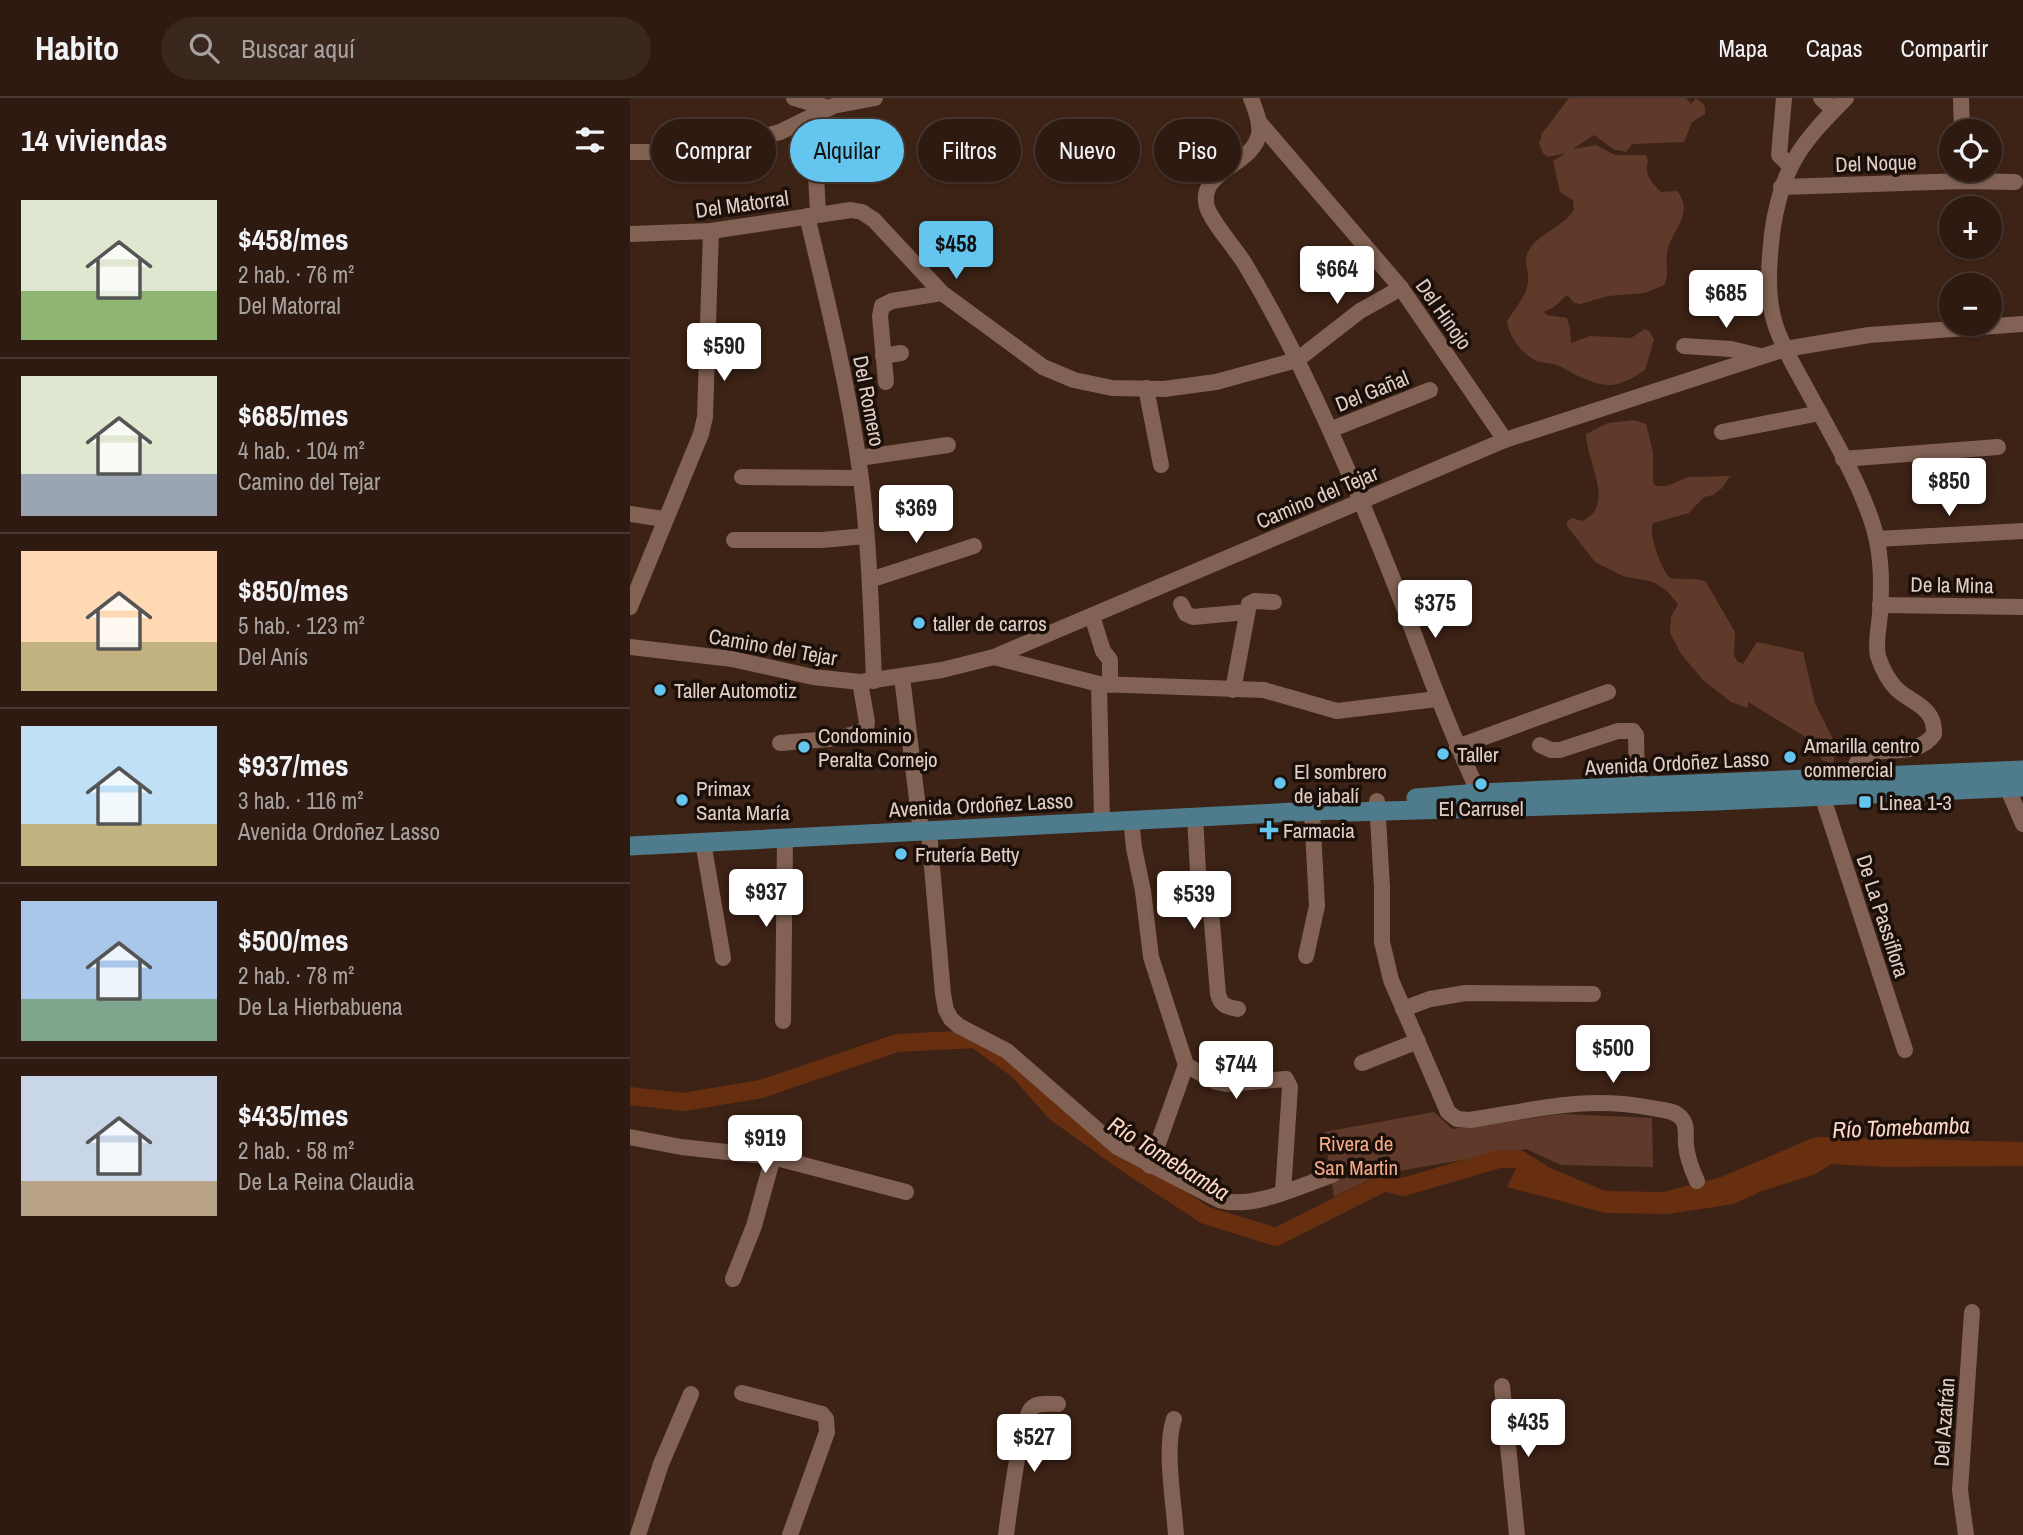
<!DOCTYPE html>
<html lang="es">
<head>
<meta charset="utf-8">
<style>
  :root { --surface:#2e1a10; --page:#3a271e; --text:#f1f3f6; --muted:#a7a19f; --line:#493830; --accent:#64c5ee }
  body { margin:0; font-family:"Archivo Narrow",sans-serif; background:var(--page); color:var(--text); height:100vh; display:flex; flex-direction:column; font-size:26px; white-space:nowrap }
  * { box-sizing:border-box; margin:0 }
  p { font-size:23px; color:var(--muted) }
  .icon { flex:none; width:38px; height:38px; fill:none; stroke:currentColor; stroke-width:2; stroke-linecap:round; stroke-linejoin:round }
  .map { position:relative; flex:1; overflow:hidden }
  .details { display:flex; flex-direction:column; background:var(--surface); width:630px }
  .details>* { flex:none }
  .top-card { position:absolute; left:21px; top:21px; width:665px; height:63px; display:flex; gap:14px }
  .controls { position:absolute; left:1309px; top:21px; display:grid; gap:14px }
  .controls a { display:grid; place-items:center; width:63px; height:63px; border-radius:50%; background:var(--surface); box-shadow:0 2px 5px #0004,0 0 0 2px var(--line); font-size:35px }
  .price { position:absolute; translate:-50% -60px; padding:0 16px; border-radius:7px; background:#fff; color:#222; font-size:23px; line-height:46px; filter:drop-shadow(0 2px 4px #0008) }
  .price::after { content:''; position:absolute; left:50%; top:42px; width:21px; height:16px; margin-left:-10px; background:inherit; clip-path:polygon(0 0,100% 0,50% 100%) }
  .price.active { background:var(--accent); color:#111 }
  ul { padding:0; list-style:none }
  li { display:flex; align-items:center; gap:21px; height:175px; padding:0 21px }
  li+li { border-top:2px solid var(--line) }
  li span { display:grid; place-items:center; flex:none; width:196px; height:140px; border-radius:0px; color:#555 }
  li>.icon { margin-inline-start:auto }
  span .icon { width:84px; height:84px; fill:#fffc; stroke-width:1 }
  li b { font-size:30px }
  h2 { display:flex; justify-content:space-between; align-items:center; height:84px; padding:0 21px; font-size:30px }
  .pill { padding:0 24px; border-radius:32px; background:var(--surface); box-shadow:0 2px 5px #0004,0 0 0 2px var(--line); font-size:24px; line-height:63px }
  .pill.active { background:var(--accent); color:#111 }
  header { display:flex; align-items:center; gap:42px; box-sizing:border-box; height:98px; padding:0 35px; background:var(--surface); border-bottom:2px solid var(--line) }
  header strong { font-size:33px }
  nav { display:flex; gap:38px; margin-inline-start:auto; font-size:24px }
  .search { width:490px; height:63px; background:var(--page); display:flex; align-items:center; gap:18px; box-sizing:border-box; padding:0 24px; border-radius:38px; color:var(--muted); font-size:26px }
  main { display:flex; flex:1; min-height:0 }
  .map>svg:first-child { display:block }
  .green { fill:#5f3a2a }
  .water { fill:#682e10 }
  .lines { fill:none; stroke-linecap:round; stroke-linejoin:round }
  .river { stroke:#682e10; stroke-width:18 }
  .minor { stroke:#826254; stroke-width:16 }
  .major { stroke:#4e7c8d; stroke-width:19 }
  .poi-dot { fill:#64c5ee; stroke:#1b0f0a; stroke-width:2.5 }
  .labels { text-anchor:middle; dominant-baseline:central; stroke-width:7; stroke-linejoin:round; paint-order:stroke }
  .street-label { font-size:21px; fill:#e1cfc7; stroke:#1b0f0a }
  .poi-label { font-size:21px; fill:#e1cfc7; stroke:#1b0f0a; text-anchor:start }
  .park-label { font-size:21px; fill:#f5ab8a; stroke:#1b0f0a }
  .water-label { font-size:23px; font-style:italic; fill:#fed7c6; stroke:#1b0f0a }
</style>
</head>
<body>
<header>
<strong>Habito</strong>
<div class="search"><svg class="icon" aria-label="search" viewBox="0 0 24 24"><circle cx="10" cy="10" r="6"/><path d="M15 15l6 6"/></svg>Buscar aquí</div>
<nav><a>Mapa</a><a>Capas</a><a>Compartir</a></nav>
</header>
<main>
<section class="details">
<h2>14 viviendas<svg class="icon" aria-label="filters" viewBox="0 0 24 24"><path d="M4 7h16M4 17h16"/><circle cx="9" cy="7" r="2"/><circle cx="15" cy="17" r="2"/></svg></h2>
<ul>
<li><span style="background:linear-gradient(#dfe7d0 65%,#8fb573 0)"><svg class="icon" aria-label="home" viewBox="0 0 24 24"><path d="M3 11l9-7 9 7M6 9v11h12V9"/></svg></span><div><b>$458/mes</b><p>2 hab. · 76 m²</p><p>Del Matorral</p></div></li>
<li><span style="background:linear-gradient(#dfe7d0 70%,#9aa5b1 0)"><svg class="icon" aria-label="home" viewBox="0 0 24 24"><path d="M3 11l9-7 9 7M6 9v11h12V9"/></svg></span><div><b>$685/mes</b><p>4 hab. · 104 m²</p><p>Camino del Tejar</p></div></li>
<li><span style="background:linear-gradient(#ffd9b3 65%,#c2b280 0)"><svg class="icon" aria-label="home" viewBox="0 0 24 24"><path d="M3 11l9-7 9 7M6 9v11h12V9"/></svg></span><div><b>$850/mes</b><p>5 hab. · 123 m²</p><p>Del Anís</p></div></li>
<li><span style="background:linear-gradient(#bfe0f5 70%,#c2b280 0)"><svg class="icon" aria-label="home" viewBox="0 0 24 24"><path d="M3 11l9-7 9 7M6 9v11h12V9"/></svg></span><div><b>$937/mes</b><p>3 hab. · 116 m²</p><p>Avenida Ordoñez Lasso</p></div></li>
<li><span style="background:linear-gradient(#a9c7e8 70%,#7fa58c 0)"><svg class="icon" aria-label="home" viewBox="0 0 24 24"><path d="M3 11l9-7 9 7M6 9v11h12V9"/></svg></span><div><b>$500/mes</b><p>2 hab. · 78 m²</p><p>De La Hierbabuena</p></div></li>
<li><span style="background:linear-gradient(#c9d6e8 75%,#b9a48a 0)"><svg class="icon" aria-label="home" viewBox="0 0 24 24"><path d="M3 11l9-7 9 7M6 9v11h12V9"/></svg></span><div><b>$435/mes</b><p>2 hab. · 58 m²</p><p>De La Reina Claudia</p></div></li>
</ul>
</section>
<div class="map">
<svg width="1393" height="1437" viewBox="0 0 1393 1437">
  <rect width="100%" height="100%" fill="#3d2216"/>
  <g class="green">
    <path d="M939,0H1056L1061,6L1066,0L1075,8V16L1062,24L1054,44L1002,46L996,54L983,51L964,37L943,51L966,47L985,57H1016C1020,64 1016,67 1017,74C1018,81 1027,90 1031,94L1047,93C1066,116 1040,133 1037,155C1035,166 1040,176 1034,187L1015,195L978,198L950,206L944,205L937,197L924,209L914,214L917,217L937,220L940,230L941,245L960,238L1001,240L1015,231L1020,234L1024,242L1015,272C1006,278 991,287 981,287C964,288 945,276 931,269C923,264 913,266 905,262C890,254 880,239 877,224C884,210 895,201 898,185C900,173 892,163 899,152C908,136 933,129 944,112L943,102L930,94L923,63L936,55L918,59L913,55L909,45L912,37L910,38Z"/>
    <path d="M1004,322L1016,326L1023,354V385L1026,388H1037L1059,379L1100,378L1092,390L1083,397L1074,399L1059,415L1023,425C1018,436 1031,471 1040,480C1051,482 1066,479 1076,484L1105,534L1104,558L1108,564L1113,566L1127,544L1173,554L1185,605L1207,649L1203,666L1192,662L1174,638L1118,604V610L1101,604L1073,582L1051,556L1040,535L1041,519L1048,506L1036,492L1023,484L993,478L965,464L937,428V424L942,420L952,423C987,408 956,363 956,336L978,325Z"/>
    <path d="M804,1014L822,1031L933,1016L1022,1020L1023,1069L931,1067L896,1051L751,1076L704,1099L694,1034Z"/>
  </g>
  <path class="water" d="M1185,1039L1393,1044V1068L1255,1069L1201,1066L1186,1076L1132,1093L1104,1106L1038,1116L976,1115L877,1089L892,1058L975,1093L1033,1094L1091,1079Z"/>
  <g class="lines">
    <path class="river" d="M0,998L53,1004L131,991L267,945L345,941L388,972L426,1015L496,1065L575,1117L646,1139L755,1084L773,1089L869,1061H889L910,1074"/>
    <g class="minor">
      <path d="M164,0L199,10"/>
      <path d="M621,0C625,11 631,24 629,36C623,68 567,72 577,109C581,123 606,151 615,166C634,198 652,231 668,264C710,350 747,439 781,528C802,585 823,640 849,695L851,706"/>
      <path d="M1154,0L1149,57L1160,68"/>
      <path d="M1191,0L1204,12"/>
      <path d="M1216,0C1170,46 1151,70 1142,136C1139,165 1136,197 1145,226C1152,248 1164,268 1175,288C1198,331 1225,375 1241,421C1252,452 1252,484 1250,516C1249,529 1245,546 1248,558C1252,571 1260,586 1270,594C1287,607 1305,611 1304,636C1282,669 1223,634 1224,680"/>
      <path d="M1331,0L1332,33"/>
      <path d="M629,24L771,190L875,342"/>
      <path d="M0,54H78L150,34L203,8L245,0"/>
      <path d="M1151,89L1334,83L1385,84"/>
      <path d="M188,116L186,76L190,69L218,55"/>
      <path d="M177,118C196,198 216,278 228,359C239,433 241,508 244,583"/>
      <path d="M0,136L81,133L221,112L232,114L244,122L312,195L413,269L444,282L482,290L534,291L586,284L667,262L730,213L771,190"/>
      <path d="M1054,248L1101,251L1130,258"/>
      <path d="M253,258L271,255"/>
      <path d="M256,284L250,218L252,208L262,203L312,195"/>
      <path d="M516,290L531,367"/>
      <path d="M700,332L800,292"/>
      <path d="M1092,334L1190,315"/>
      <path d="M229,360L318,347"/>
      <path d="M1213,361L1368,349"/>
      <path d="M112,379L230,380"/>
      <path d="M0,416L34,421"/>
      <path d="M1247,441L1393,433"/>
      <path d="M104,442H192L235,438"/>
      <path d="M240,482L344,448"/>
      <path d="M551,506L556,516L563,519L617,514"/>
      <path d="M1250,507L1393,509"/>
      <path d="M0,509L71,336L75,319L81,133"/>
      <path d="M462,518L473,553L480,562V587"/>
      <path d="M0,549L102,561L183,579L230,584L312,572L364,559L875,342L1155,251L1239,237L1393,226"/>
      <path d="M364,559L469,586L634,592L707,613L807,601"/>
      <path d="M272,579L291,734"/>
      <path d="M469,586L472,723"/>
      <path d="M603,592L619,506L625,503L644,504"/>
      <path d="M150,645C175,642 215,643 236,631L237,624L230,584"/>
      <path d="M910,647L921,652H930L988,633H1003L1006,637L1007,689"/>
      <path d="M827,649L978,594"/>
      <path d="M1377,689L1393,726"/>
      <path d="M1192,697L1275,952"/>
      <path d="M747,703L752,789V844L761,882L818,1014L827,1021L840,1022C905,1012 955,997 1022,1010C1032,1012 1046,1012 1052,1021C1058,1028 1055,1038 1056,1047C1057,1060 1062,1072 1067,1083"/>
      <path d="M565,718L568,774L580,801L588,896C591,908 597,909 608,911"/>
      <path d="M501,721L504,750L513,793L521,859L556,967"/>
      <path d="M299,734L313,896L316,912L321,921L329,928L377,953L487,1049L589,1102C622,1112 670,1088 702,1077"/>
      <path d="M73,744L93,860"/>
      <path d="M676,858L687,808L682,713"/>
      <path d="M773,911L800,901L836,895L963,896"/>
      <path d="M153,923L155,740"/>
      <path d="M732,965L788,943"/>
      <path d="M0,1039L51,1049L143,1059L276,1094"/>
      <path d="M520,1068L556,967L586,984L596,986L656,981L660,989L653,1094"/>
      <path d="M103,1181L124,1128L143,1059"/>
      <path d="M872,1288L887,1437"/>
      <path d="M112,1295L192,1316L196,1321L197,1334L160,1437"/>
      <path d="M544,1321C534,1350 544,1405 546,1437"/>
      <path d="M8,1437L31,1366L61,1296"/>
      <path d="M376,1437C379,1414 390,1325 401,1311C407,1304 419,1306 428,1306"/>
      <path d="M1336,1437L1330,1392L1342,1214"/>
    </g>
    <g class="major">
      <path d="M786,700L849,695L1393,672"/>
      <path d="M0,748L704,712L721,714L1085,703L1393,689"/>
    </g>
  </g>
  <g class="poi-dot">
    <circle cx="289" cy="525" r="7"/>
    <circle cx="30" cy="592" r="7"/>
    <circle cx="174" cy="649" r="7"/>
    <circle cx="813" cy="656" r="7"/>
    <circle cx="1160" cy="659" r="7"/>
    <circle cx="650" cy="685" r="7"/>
    <circle cx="851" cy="686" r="7"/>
    <circle cx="52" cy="702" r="7"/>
    <rect x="1228" y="697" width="14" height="14" rx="3.5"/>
    <path d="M635.5 721.5h7v7h7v7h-7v7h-7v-7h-7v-7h7z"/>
    <circle cx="271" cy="756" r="7"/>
  </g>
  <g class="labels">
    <g class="street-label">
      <text transform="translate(1246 65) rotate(-2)">Del Noque</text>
      <text transform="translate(112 106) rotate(-8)">Del Matorral</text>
      <text transform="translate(814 216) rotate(55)">Del Hinojo</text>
      <text transform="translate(742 293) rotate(-22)">Del Gañal</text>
      <text transform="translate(239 303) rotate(79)">Del Romero</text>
      <text transform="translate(687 399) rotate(-23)">Camino del Tejar</text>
      <text transform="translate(1322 487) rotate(1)">De la Mina</text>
      <text transform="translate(143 549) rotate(10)">Camino del Tejar</text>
      <text transform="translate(1047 665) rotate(-3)">Avenida Ordoñez Lasso</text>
      <text transform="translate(351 707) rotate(-3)">Avenida Ordoñez Lasso</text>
      <text transform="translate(1253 818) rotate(72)">De La Passiflora</text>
      <text transform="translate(1314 1324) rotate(-86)">Del Azafrán</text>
    </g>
    <g class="poi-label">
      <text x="303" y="525">taller de carros</text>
      <text x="44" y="592">Taller Automotiz</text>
      <text x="188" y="637">Condominio<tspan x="188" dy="24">Peralta Cornejo</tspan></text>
      <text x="1174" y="647">Amarilla centro<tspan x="1174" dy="24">commercial</tspan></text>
      <text x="827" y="656">Taller</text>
      <text x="664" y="673">El sombrero<tspan x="664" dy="24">de jabalí</tspan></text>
      <text x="66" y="690">Primax<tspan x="66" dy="24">Santa María</tspan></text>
      <text x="1249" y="704">Linea 1-3</text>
      <text x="851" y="710" text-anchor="middle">El Carrusel</text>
      <text x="653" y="732">Farmacia</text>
      <text x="285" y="756">Frutería Betty</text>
    </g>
    <g class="park-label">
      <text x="726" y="1045">Rivera de<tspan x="726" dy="24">San Martin</tspan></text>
    </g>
    <g class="water-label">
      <text transform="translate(1271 1029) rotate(-2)">Río Tomebamba</text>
      <text transform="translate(539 1060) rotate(32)">Río Tomebamba</text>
    </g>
  </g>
</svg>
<div class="controls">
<a><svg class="icon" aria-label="locate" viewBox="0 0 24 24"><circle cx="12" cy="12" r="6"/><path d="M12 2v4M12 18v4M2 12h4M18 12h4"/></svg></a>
<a>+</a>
<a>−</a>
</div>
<b class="price active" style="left:326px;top:183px">$458</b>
<b class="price" style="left:707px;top:208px">$664</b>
<b class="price" style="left:1096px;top:232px">$685</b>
<b class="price" style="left:94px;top:285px">$590</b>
<b class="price" style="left:1319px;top:420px">$850</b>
<b class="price" style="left:286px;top:447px">$369</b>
<b class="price" style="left:805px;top:542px">$375</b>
<b class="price" style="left:136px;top:831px">$937</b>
<b class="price" style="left:564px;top:833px">$539</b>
<b class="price" style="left:983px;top:987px">$500</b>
<b class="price" style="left:606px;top:1003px">$744</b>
<b class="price" style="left:135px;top:1077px">$919</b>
<b class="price" style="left:898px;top:1361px">$435</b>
<b class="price" style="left:404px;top:1376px">$527</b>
<div class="top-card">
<a class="pill">Comprar</a>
<a class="pill active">Alquilar</a>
<a class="pill">Filtros</a>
<a class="pill">Nuevo</a>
<a class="pill">Piso</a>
</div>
</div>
</main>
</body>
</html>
